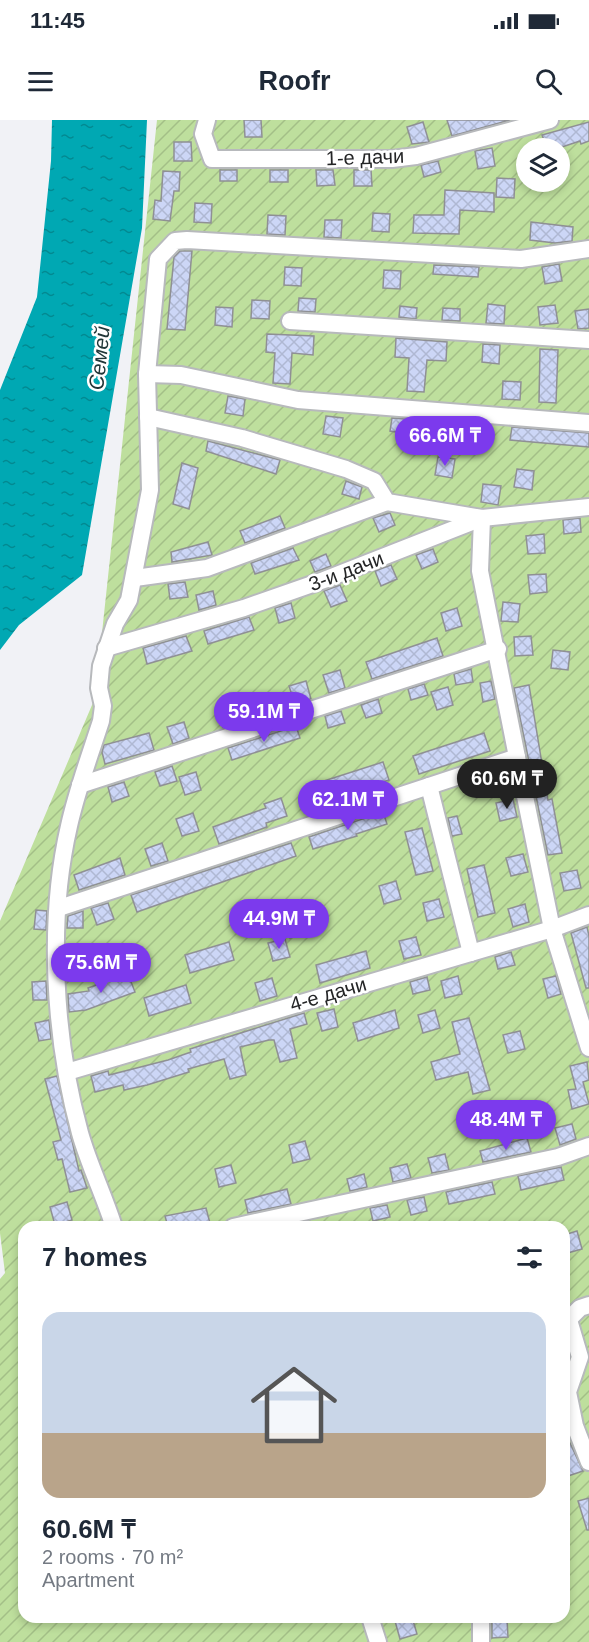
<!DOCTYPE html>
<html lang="en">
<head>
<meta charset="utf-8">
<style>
  :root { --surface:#fff; --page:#f2f2f3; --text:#1f2937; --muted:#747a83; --line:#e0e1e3; --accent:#7c3aed }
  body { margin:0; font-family:Arial,sans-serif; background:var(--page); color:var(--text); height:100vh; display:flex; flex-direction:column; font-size:22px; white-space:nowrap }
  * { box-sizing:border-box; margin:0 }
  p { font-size:20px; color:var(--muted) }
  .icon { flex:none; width:33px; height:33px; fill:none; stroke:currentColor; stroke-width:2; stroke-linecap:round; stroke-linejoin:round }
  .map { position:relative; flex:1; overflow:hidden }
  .side { position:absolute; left:18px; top:1101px; width:552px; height:402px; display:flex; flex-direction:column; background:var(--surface); border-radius:18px; box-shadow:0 3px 9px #0003 }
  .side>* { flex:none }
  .controls { position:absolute; left:516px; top:18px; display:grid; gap:12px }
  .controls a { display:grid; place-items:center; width:54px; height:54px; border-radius:50%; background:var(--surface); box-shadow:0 3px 9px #0003; font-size:30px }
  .price { position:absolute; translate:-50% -51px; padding:0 14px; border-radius:21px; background:var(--accent); color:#fff; font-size:20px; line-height:39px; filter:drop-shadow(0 2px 3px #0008) }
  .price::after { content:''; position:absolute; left:50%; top:36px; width:18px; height:14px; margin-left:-9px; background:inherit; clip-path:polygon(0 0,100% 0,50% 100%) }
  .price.current { background:#222; color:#fff }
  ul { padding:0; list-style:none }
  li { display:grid; align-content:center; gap:12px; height:318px; padding:0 24px }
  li+li { border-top:2px solid var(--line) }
  li span { display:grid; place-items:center; height:186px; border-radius:18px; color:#555 }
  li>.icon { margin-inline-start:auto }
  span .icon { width:108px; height:108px; fill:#fffc; stroke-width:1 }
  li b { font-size:26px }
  h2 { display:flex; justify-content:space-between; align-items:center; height:72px; padding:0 24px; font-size:26px }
  .status { display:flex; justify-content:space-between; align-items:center; height:42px; padding:0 30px; background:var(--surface); direction:ltr }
  .status svg { height:16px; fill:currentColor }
  header { display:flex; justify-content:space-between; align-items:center; height:78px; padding:0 24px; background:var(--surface); font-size:27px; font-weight:700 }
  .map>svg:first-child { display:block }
  .garden { fill:url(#garden-furrows); fill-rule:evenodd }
  .water { fill:url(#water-ripples) }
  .building { fill:url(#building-cross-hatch); stroke:#8f9094; stroke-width:1.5 }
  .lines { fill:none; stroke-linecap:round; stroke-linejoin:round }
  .minor-casing { stroke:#b7b9bc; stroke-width:20 }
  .minor { stroke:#fff; stroke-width:16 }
  .labels { text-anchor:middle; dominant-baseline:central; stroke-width:5; stroke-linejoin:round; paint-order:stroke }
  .street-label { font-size:20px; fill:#242526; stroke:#fff }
  .water-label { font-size:21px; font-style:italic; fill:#213739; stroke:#fff }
</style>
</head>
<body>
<div class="status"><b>11:45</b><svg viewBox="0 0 49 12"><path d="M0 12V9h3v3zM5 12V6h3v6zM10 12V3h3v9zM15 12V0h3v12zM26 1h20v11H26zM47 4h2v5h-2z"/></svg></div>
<header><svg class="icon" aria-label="menu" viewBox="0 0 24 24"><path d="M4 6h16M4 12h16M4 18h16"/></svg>Roofr<svg class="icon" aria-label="search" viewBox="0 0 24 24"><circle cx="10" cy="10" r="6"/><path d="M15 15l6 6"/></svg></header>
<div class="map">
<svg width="589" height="1522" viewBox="0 0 589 1522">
  <defs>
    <pattern id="garden-furrows" width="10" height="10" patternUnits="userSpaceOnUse" patternTransform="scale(1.5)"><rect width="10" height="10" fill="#bedf9d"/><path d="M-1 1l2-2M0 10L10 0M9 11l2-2" fill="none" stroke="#a3bf87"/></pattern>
    <pattern id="water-ripples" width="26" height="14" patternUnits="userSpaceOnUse" patternTransform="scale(1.5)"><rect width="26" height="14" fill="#00a8b3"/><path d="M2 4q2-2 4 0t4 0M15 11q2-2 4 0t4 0" fill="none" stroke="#028991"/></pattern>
    <pattern id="building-cross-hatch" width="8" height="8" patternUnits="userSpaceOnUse" patternTransform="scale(1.5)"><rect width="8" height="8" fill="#ccd6f6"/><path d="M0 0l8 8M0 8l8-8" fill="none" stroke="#afb8d3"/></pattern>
  </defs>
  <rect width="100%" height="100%" fill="#f1f2f6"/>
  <path class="garden" d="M157,0H589V1522H0V1159L5,1153L0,1113V801L95,578ZM526,28H560V62H526ZM24,1107H564V1497H24Z"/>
  <path class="water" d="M52,0H147L142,108L82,455L19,505L0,530V270L37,177L51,41Z"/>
  <g class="building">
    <path d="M244,0H261L262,17H245Z"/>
    <path d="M447,0H510L452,16Z"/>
    <path d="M423,2L429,22L412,24L407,7Z"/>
    <path d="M589,2V21L581,24L580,21L559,28H547L542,15Z"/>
    <path d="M174,22H191L192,41H174Z"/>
    <path d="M492,28L495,46L478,49L475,31Z"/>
    <path d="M438,41L441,52L424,57L421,45Z"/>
    <rect x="220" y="50" width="17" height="11"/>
    <rect x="270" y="50" width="18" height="12"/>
    <path d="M316,50H333L335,65L317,66Z"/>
    <path d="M354,50H371L372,66H354Z"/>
    <path d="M163,51L180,52L179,71H174L170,101L153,99L155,80L161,81Z"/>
    <path d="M497,58L515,59L514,78L496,77Z"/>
    <path d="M445,70L494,73V92L460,90L459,114L413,113L414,95H444Z"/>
    <path d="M195,83L212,84L211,103L194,102Z"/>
    <path d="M373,93L390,94L389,112L372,111Z"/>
    <path d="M268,95L286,96L285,115L267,114Z"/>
    <path d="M325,100H342L341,118L324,117Z"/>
    <path d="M531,102L573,107L572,121L555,123L530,120Z"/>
    <path d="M180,131H192L185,210L167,209L174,137Z"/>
    <path d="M559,144L562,161L545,164L542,147Z"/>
    <path d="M434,145L479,147L478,157L433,154Z"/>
    <path d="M285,147L302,148L301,166L284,165Z"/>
    <path d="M384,150L401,151L400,169L383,168Z"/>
    <path d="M299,178L316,179L315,192L298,191Z"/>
    <path d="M252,180L270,181L269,199L251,198Z"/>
    <path d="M488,184L505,186L504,204L486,203Z"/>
    <path d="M555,185L558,203L540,205L538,187Z"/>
    <path d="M400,186L417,188L416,199L399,197Z"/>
    <path d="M216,187L233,188L232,207L215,205Z"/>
    <path d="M443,188L460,189V201L442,200Z"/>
    <path d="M589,189V208L578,209L575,191Z"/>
    <path d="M267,214L314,216L313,235L292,233L290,264L273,263L275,233L266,232Z"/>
    <path d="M396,218L447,222L446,241L427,240L424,272L407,271L409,238L395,237Z"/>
    <path d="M483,224L500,225L499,244L482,242Z"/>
    <path d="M540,229L558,230L556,283L539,282Z"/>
    <path d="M503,261L521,262L520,280L502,279Z"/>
    <path d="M228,276L245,279L243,296L225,293Z"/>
    <path d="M326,296L343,298L340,317L323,314Z"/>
    <path d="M392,298L473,304L472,319L423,316L390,311Z"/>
    <path d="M512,307L589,313V327L510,320Z"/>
    <path d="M208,321L280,340L276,354L206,331Z"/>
    <path d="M438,337L455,339L452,358L435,355Z"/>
    <path d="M182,343L198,348L189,389L173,384Z"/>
    <path d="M517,349L534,351L532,370L514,367Z"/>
    <path d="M346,361L362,367L359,379L342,374Z"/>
    <path d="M483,364L501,366L498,385L481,382Z"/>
    <path d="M390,393L395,405L379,412L373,398Z"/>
    <path d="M280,396L285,408L245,423L240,411Z"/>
    <path d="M580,398L581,412L564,414L563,400Z"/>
    <path d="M544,414L545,433L528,434L526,416Z"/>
    <path d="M208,422L212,435L172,442L171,432Z"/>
    <path d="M293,428L299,440L255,454L251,443Z"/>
    <path d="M433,429L438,442L422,449L416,435Z"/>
    <path d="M326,434L331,446L315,452L310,441Z"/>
    <path d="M391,445L397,459L381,466L375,451Z"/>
    <path d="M546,454L547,472L530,474L528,455Z"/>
    <path d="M185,462L188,477L170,479L168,464Z"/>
    <path d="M340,465L347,481L331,487L324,471Z"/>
    <path d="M213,471L216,485L199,490L196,475Z"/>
    <path d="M503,482L520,484L518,502L501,501Z"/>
    <path d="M291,483L295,498L279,503L275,488Z"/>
    <path d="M457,488L462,506L446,511L441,493Z"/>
    <path d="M249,497L254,510L208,524L204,511Z"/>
    <path d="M186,516L192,531L147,544L143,528Z"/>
    <path d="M531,516L533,535L515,536L514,517Z"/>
    <path d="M437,518L443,536L372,559L366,542Z"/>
    <path d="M553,530L570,532L568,550L551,548Z"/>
    <path d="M471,549L473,562L456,565L454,554Z"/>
    <path d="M340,550L345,568L329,573L323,555Z"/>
    <path d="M306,561L311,579L295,584L289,566Z"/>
    <path d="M491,561L495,579L483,582L480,563Z"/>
    <path d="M424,564L428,575L411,580L408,569Z"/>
    <path d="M529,565L548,680L552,679L562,733L548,735L514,568Z"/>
    <path d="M448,567L453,585L437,590L431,572Z"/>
    <path d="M273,573L278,590L261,595L256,578Z"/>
    <path d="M378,579L382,593L366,598L361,585Z"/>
    <path d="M234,584L240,602L223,607L217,590Z"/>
    <path d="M341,591L345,603L328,608L325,596Z"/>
    <path d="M184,602L189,618L173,624L167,607Z"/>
    <path d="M296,606L300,618L232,640L228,628Z"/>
    <path d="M149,613L154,630L105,644L102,632L104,625Z"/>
    <path d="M484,613L490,631L419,654L413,636Z"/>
    <path d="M383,642L389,660L310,685L305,667Z"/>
    <path d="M172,646L177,661L160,666L155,652Z"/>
    <path d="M196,652L201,670L185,675L179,657Z"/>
    <path d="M124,662L129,676L112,682L108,667Z"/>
    <path d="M281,678L287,696L266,703L267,707L219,724L213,707L266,688L264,684Z"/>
    <path d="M513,679L517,697L500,701L496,683Z"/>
    <path d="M383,692L387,704L356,714L357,716L313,729L309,717Z"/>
    <path d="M193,693L199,711L182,716L176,699Z"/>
    <path d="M457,696L462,714L452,716L448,698Z"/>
    <path d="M422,708L433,751L416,755L405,712Z"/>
    <path d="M162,723L168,741L151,746L145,729Z"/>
    <path d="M291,723L296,736L137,792L131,775Z"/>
    <path d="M523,734L528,752L511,756L506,738Z"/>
    <path d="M120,738L125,755L79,770L74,755Z"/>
    <path d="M484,745L495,793L478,797L467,749Z"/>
    <path d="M577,750L581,768L564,771L560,753Z"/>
    <path d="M396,761L401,779L384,784L379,766Z"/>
    <path d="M439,779L444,797L427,801L423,783Z"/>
    <path d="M108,783L114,799L97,805L91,788Z"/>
    <path d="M525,784L529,802L513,807L508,789Z"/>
    <path d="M36,790L47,791L46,810L34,809Z"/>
    <path d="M83,791V808H67L68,796Z"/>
    <path d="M302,795L306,813L290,818L285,800Z"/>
    <path d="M587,807L589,816V868H586L571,813Z"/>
    <path d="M416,817L421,835L404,839L399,821Z"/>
    <path d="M285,819L290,837L273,841L268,823Z"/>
    <path d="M229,822L234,840L190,853L185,835Z"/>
    <path d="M366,831L370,848L320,863L316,845Z"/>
    <path d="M511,832L515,845L498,849L495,837Z"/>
    <path d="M128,854L135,872L86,890L69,892L68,874L89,871L88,868Z"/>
    <path d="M458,856L462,874L445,878L441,861Z"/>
    <path d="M556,856L561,874L548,878L543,859Z"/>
    <path d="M427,857L430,870L413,874L410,862Z"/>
    <path d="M272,858L277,876L260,881L255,863Z"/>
    <path d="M46,861L47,880H33L32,862Z"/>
    <path d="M186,865L191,883L149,896L144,878Z"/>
    <path d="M334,889L338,907L322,911L317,893Z"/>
    <path d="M395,890L399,908L358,921L353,903Z"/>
    <path d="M435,890L440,908L423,913L418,895Z"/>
    <path d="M304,893L307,904L290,909L297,938L280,942L274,920H269L240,927L246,955L230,959L224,939L188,949L189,952L147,965L124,970L123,965L95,972L91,956L108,951L109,955L168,940L191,932L190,929Z"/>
    <path d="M469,898L490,970L473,974L468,952L436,960L431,942L460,934L452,902Z"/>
    <path d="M49,900L51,919L39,921L35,903Z"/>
    <path d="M520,911L525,929L508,933L503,915Z"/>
    <path d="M587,942L589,960L583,962L589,984L572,989L568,970L576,969L570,946Z"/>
    <path d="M57,956L79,1051L81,1050L87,1068L70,1072L62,1039L58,1040L53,1022L61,1020L45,959Z"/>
    <path d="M572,1004L576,1019L560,1025L555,1008Z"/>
    <path d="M527,1018L531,1032L483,1042L480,1031Z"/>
    <path d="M305,1021L310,1039L293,1043L289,1025Z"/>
    <path d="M445,1034L449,1050L432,1053L428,1038Z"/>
    <path d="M407,1044L411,1058L393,1062L390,1048Z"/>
    <path d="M231,1045L236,1063L219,1067L215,1049Z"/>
    <path d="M561,1047L564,1060L521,1070L518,1056Z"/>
    <path d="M364,1054L367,1067L350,1071L347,1059Z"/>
    <path d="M492,1062L495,1074L449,1084L446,1072Z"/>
    <path d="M287,1069L291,1084L248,1093L245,1080Z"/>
    <path d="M424,1077L427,1091L411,1095L407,1080Z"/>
    <path d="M67,1082L72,1100L55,1105L50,1087Z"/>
    <path d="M387,1085L390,1097L373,1101L370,1088Z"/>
    <path d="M206,1088L211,1107H168L165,1096Z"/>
    <path d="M577,1111L582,1129L564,1134V1115Z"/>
    <path d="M564,1310L583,1351L568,1356L564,1343Z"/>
    <path d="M589,1378V1410H587L578,1381Z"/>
    <path d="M412,1497L417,1514L400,1519L395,1501Z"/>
    <path d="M492,1499H507L508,1517L492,1518Z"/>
  </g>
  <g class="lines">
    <g class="minor-casing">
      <g id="minor">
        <path d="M207,0L203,14L212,39H392L416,36L550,0"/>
        <path d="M290,201L589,220"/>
        <path d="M147,254L181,255L298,280L589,303"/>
        <path d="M148,297L242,318L346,349L374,361L387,382L482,398L480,451L517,637L552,809L589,928"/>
        <path d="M135,458L207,448L387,382"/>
        <path d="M106,528L244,488L324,460L482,398L589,387"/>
        <path d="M80,665L498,529"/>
        <path d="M429,666L471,833"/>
        <path d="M59,788L517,637"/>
        <path d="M67,952L552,809L589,795"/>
        <path d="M114,1107C104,1075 89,1045 80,1013C54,919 47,801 69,706C77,670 90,635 101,601L103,586L99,568L101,546L115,504L129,480L150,370L147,254L158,139L175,121L187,120L521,139L589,129"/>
        <path d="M233,1107L558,1037L589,1026"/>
        <path d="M569,1200L580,1237L568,1272L575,1306L589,1342"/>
        <path d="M564,1204L580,1188L589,1185"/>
        <path d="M370,1497L378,1522"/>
        <path d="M481,1497V1522"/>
      </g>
    </g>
    <use href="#minor" class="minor"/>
  </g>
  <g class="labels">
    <g class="street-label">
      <text transform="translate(365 37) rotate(-2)">1-е дачи</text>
      <text transform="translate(346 451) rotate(-21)">3-и дачи</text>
      <text transform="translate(328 874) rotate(-16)">4-е дачи</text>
    </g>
    <g class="water-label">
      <text transform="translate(99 238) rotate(-84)">Семей</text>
    </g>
  </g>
</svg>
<div class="controls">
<a><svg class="icon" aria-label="layers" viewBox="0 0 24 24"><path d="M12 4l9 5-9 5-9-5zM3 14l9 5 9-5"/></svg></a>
</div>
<b class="price" style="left:445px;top:347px">66.6M ₸</b>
<b class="price" style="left:264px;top:623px">59.1M ₸</b>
<b class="price current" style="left:507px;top:690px">60.6M ₸</b>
<b class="price" style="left:348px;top:711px">62.1M ₸</b>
<b class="price" style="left:279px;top:830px">44.9M ₸</b>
<b class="price" style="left:101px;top:874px">75.6M ₸</b>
<b class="price" style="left:506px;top:1031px">48.4M ₸</b>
<section class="side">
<h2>7 homes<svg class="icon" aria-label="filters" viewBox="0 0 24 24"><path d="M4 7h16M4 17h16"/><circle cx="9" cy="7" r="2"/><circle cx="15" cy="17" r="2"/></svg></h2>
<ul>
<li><span style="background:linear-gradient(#c9d6e8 65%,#b9a48a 0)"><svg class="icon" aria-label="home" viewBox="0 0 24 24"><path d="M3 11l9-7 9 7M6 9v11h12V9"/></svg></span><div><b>60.6M ₸</b><p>2 rooms · 70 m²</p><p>Apartment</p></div></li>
</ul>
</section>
</div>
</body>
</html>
